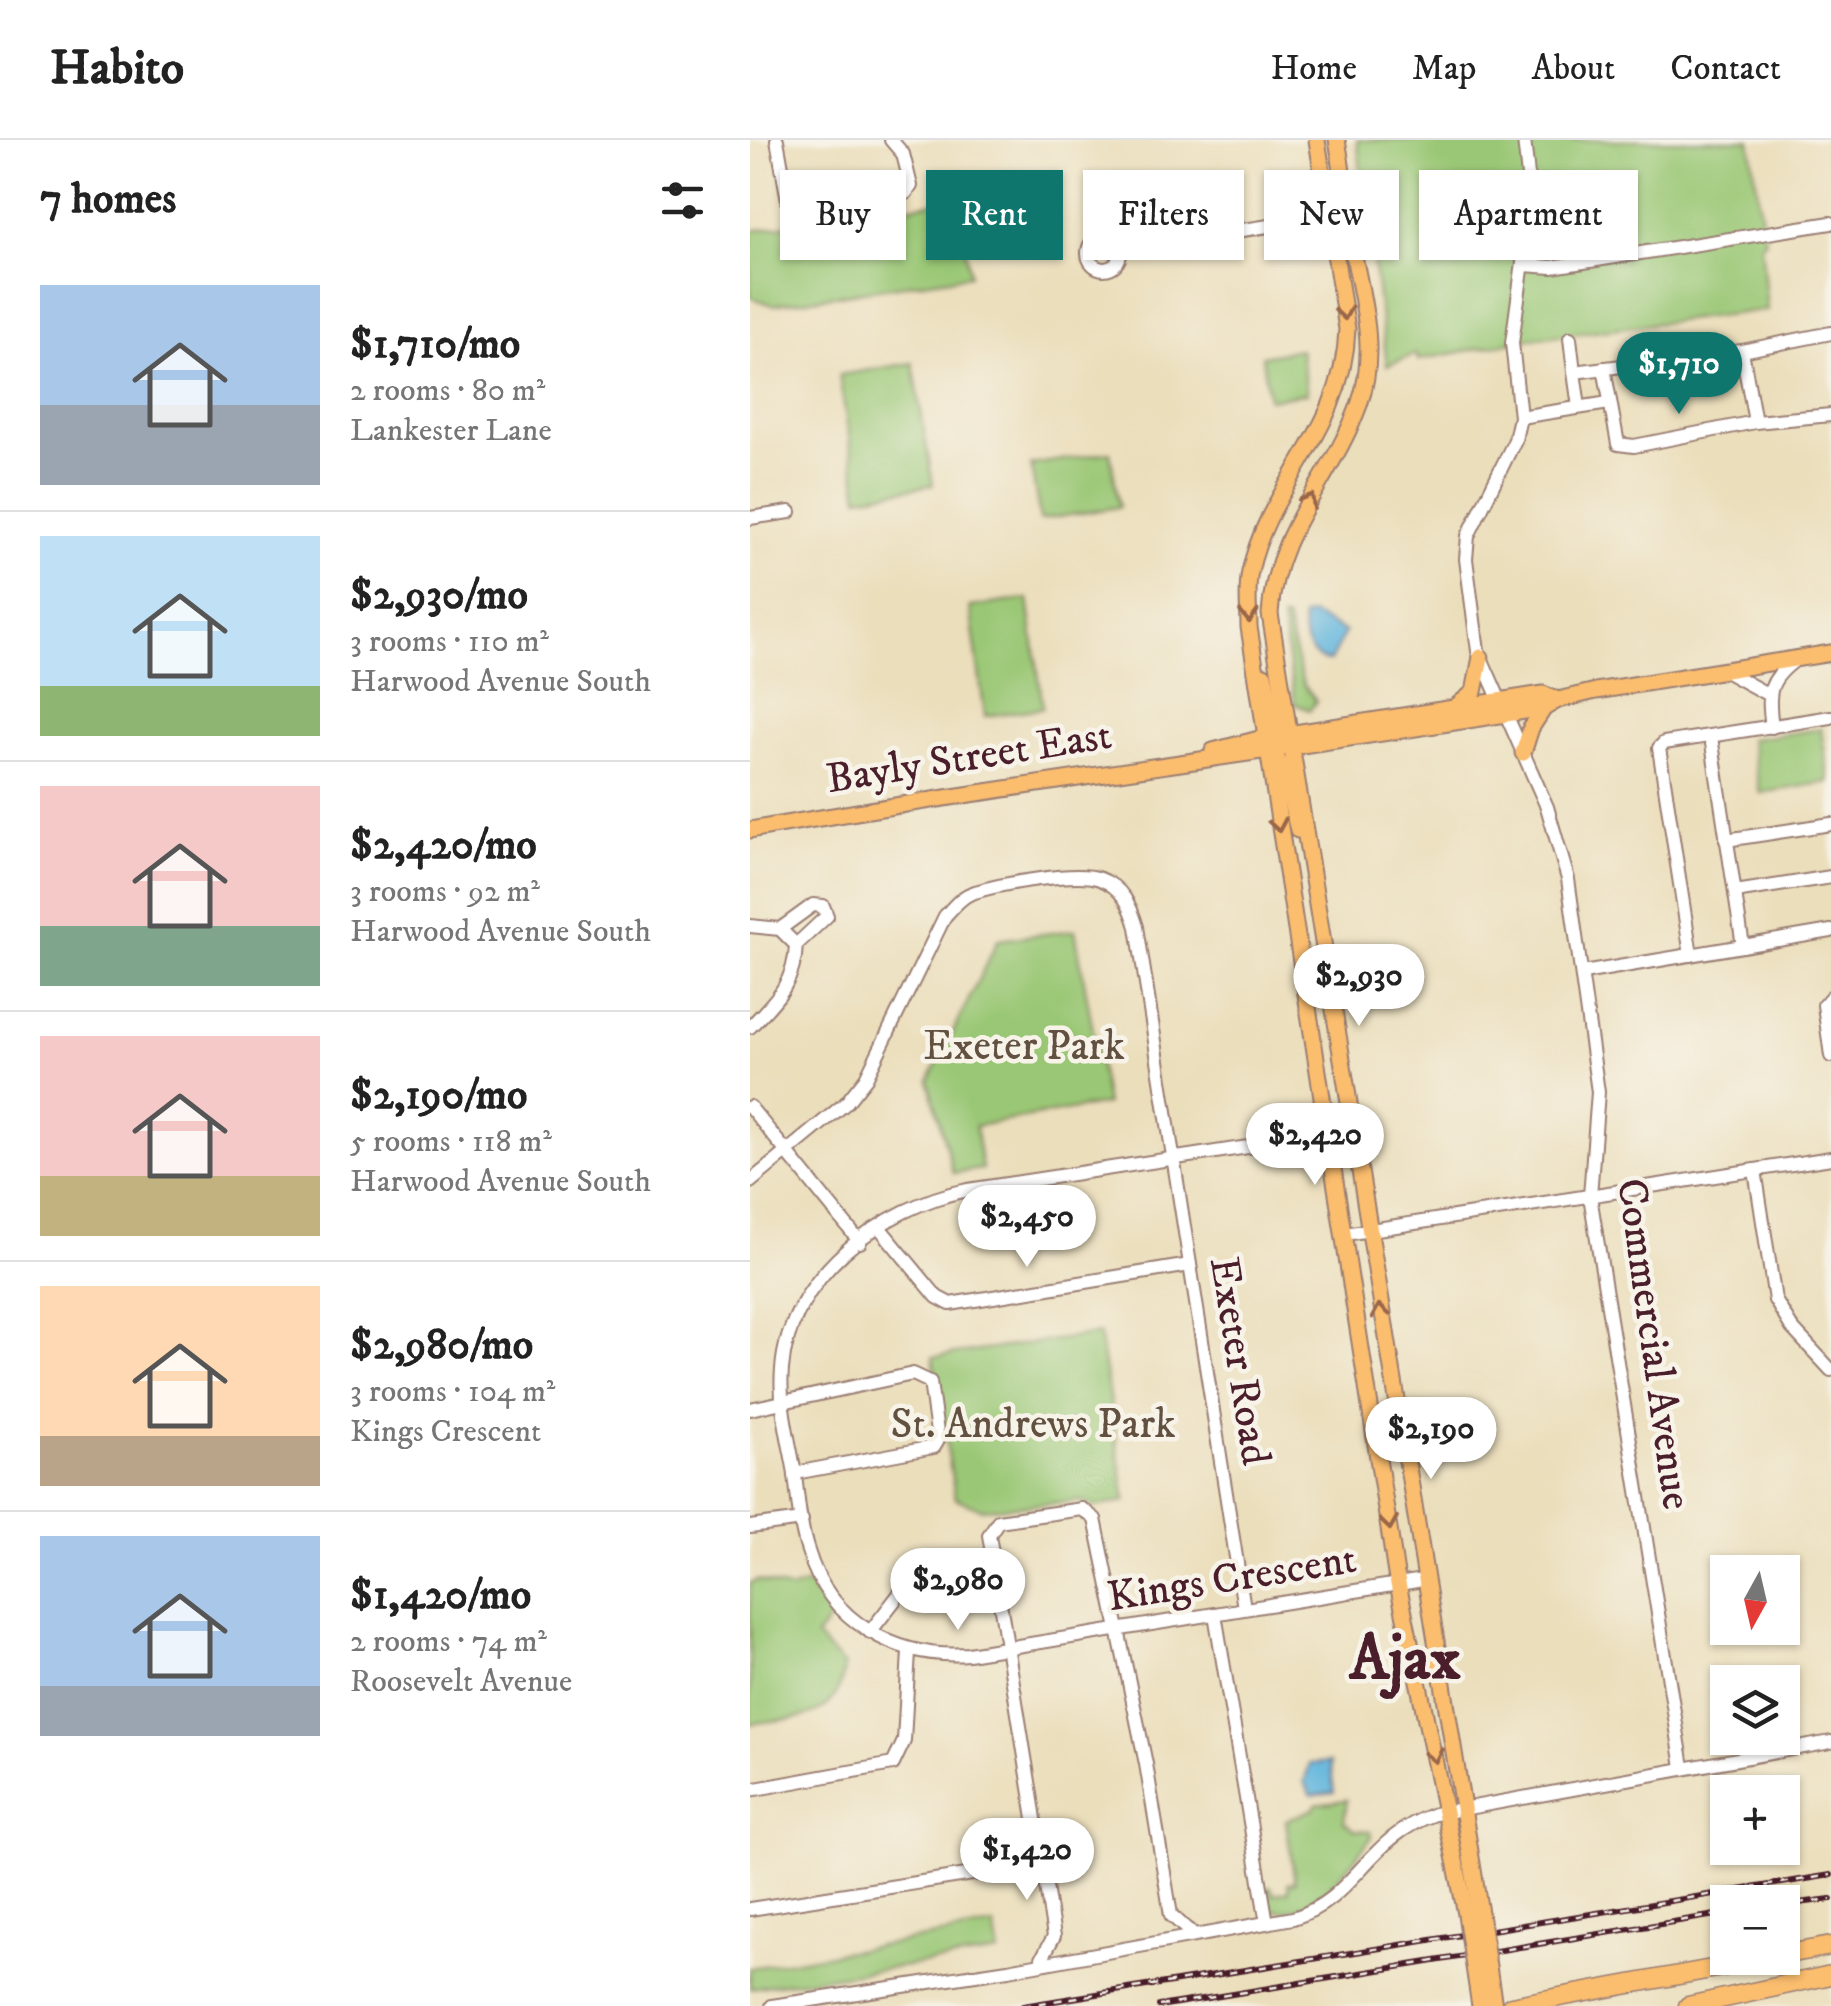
<!DOCTYPE html>
<html lang="en">
<head>
<meta charset="utf-8">
<style>
  :root { --surface:#fff; --page:#f6f6f6; --text:#222; --muted:#767676; --line:#e0e0e0; --accent:#0f766e }
  body { margin:0; font-family:"IM FELL DW Pica",serif; background:var(--page); color:var(--text); height:100vh; display:flex; flex-direction:column; font-size:38px; white-space:nowrap }
  * { box-sizing:border-box; margin:0 }
  p { font-size:32px; color:var(--muted) }
  .icon { flex:none; width:55px; height:55px; fill:none; stroke:currentColor; stroke-width:2; stroke-linecap:round; stroke-linejoin:round }
  .map { position:relative; flex:1; overflow:hidden }
  .details { display:flex; flex-direction:column; background:var(--surface); width:750px }
  .details>* { flex:none }
  .guide { position:absolute; left:30px; top:30px; width:900px; height:90px; display:flex; gap:20px }
  .needle { width:65px; rotate:188deg }
  .controls { position:absolute; left:960px; top:1415px; display:grid; gap:20px }
  .controls a { display:grid; place-items:center; width:90px; height:90px; border-radius:0px; background:var(--surface); box-shadow:0 2px 8px #0004; font-size:50px }
  .price { position:absolute; translate:-50% -85px; padding:0 22px; border-radius:35px; background:#fff; color:#222; font-size:32px; line-height:65px; filter:drop-shadow(0 2px 5px #0008) }
  .price::after { content:''; position:absolute; left:50%; top:60px; width:30px; height:22px; margin-left:-15px; background:inherit; clip-path:polygon(0 0,100% 0,50% 100%) }
  .price.on { background:var(--accent); color:#fff }
  ul { padding:0; list-style:none }
  li { display:flex; align-items:center; gap:30px; height:250px; padding:0 40px }
  li+li { border-top:2px solid var(--line) }
  li span { display:grid; place-items:center; flex:none; width:280px; height:200px; border-radius:0px; color:#555 }
  li>.icon { margin-inline-start:auto }
  span .icon { width:120px; height:120px; fill:#fffc; stroke-width:1 }
  li b { font-size:42px }
  h2 { display:flex; justify-content:space-between; align-items:center; height:120px; padding:0 40px; font-size:42px }
  .chip { padding:0 35px; border-radius:0px; background:var(--surface); box-shadow:0 2px 8px #0004; font-size:35px; line-height:90px }
  .chip.on { background:var(--accent); color:#fff }
  header { display:flex; align-items:center; gap:60px; box-sizing:border-box; height:140px; padding:0 50px; background:var(--surface); border-bottom:2px solid var(--line) }
  header strong { font-size:48px }
  nav { display:flex; gap:55px; margin-inline-start:auto; font-size:35px }
  main { display:flex; flex:1; min-height:0 }
  .map>svg:first-child { display:block }
  .green { fill:#9ac775; stroke:#727350; stroke-width:2.5 }
  .water { fill:#61b5dd; stroke:#566a84; stroke-width:2.5 }
  .lines { fill:none; stroke-linecap:round; stroke-linejoin:round }
  .minor-casing { stroke:#9a7e73; stroke-width:16 }
  .major-casing { stroke:#9a7e73; stroke-width:19 }
  .highway-casing { stroke:#9a7e73; stroke-width:21 }
  .minor { stroke:#fff; stroke-width:12 }
  .major { stroke:#fbbd6e; stroke-width:15 }
  .highway { stroke:#fbbd6e; stroke-width:18 }
  .rail-casing { stroke:#4a1f2b; stroke-width:6 }
  .rail { stroke:#f7f3e8; stroke-width:2.5; stroke-dasharray:8; stroke-linecap:butt }
  .major-bridge-casing { stroke:#9a7e73; stroke-width:19; stroke-linecap:butt }
  .major-bridge { stroke:#fbbd6e; stroke-width:15 }
  .oneway { stroke:#9a6649 }
  .labels { text-anchor:middle; dominant-baseline:central; stroke-width:9; stroke-linejoin:round; paint-order:stroke }
  .street-label { font-size:42px; fill:#4a1f2b; stroke:#f7f3e8 }
  .park-label { font-size:42px; fill:#625141; stroke:#f7f3e8 }
  .town-label { font-size:62px; font-weight:bold; fill:#4a1f2b; stroke:#f7f3e8 }
</style>
</head>
<body>
<header>
<strong>Habito</strong>
<nav><a>Home</a><a>Map</a><a>About</a><a>Contact</a></nav>
</header>
<main>
<section class="details">
<h2>7 homes<svg class="icon" aria-label="filters" viewBox="0 0 24 24"><path d="M4 7h16M4 17h16"/><circle cx="9" cy="7" r="2"/><circle cx="15" cy="17" r="2"/></svg></h2>
<ul>
<li><span style="background:linear-gradient(#a9c7e8 60%,#9aa5b1 0)"><svg class="icon" aria-label="home" viewBox="0 0 24 24"><path d="M3 11l9-7 9 7M6 9v11h12V9"/></svg></span><div><b>$1,710/mo</b><p>2 rooms · 80 m²</p><p>Lankester Lane</p></div></li>
<li><span style="background:linear-gradient(#bfe0f5 75%,#8fb573 0)"><svg class="icon" aria-label="home" viewBox="0 0 24 24"><path d="M3 11l9-7 9 7M6 9v11h12V9"/></svg></span><div><b>$2,930/mo</b><p>3 rooms · 110 m²</p><p>Harwood Avenue South</p></div></li>
<li><span style="background:linear-gradient(#f6c9c9 70%,#7fa58c 0)"><svg class="icon" aria-label="home" viewBox="0 0 24 24"><path d="M3 11l9-7 9 7M6 9v11h12V9"/></svg></span><div><b>$2,420/mo</b><p>3 rooms · 92 m²</p><p>Harwood Avenue South</p></div></li>
<li><span style="background:linear-gradient(#f6c9c9 70%,#c2b280 0)"><svg class="icon" aria-label="home" viewBox="0 0 24 24"><path d="M3 11l9-7 9 7M6 9v11h12V9"/></svg></span><div><b>$2,190/mo</b><p>5 rooms · 118 m²</p><p>Harwood Avenue South</p></div></li>
<li><span style="background:linear-gradient(#ffd9b3 75%,#b9a48a 0)"><svg class="icon" aria-label="home" viewBox="0 0 24 24"><path d="M3 11l9-7 9 7M6 9v11h12V9"/></svg></span><div><b>$2,980/mo</b><p>3 rooms · 104 m²</p><p>Kings Crescent</p></div></li>
<li><span style="background:linear-gradient(#a9c7e8 75%,#9aa5b1 0)"><svg class="icon" aria-label="home" viewBox="0 0 24 24"><path d="M3 11l9-7 9 7M6 9v11h12V9"/></svg></span><div><b>$1,420/mo</b><p>2 rooms · 74 m²</p><p>Roosevelt Avenue</p></div></li>
</ul>
</section>
<div class="map">
<svg width="1081" height="1866" viewBox="0 0 1081 1866">
  <rect width="100%" height="100%" fill="#f7f3e8"/>
  <filter id="ink" filterUnits="userSpaceOnUse"><feTurbulence type="fractalNoise" baseFrequency=".01" numOctaves="2"/><feDisplacementMap in="SourceGraphic" scale="20" xChannelSelector="R" yChannelSelector="G"/><feConvolveMatrix kernelMatrix="1 2 1 2 8 2 1 2 1" color-interpolation-filters="sRGB"/></filter>
  <filter id="wash" filterUnits="userSpaceOnUse"><feTurbulence type="fractalNoise" baseFrequency=".0048" numOctaves="4" result="noise"/><feDisplacementMap in="SourceGraphic" scale="40" xChannelSelector="R" yChannelSelector="G"/><feGaussianBlur stdDeviation="2.25" result="paint"/><feColorMatrix in="noise" values="0 0 0 0 0 0 0 0 0 0 0 0 0 0 0 0 0 1.4 0 .05"/><feComposite in="paint" operator="in"/></filter>
  <g filter="url(#wash)">
    <rect width="100%" height="100%" fill="#ebdebb"/>
    <g class="green">
      <path d="M607,0H1000L1015,101L1011,103L1017,170L778,199L668,220L667,214L637,225Z"/>
      <path d="M207,59L220,135L23,165L0,157V91Z"/>
      <path d="M550,209L557,253L519,259L512,216Z"/>
      <path d="M163,223L183,345L109,357L89,235Z"/>
      <path d="M360,312L369,367L290,380L281,325Z"/>
      <path d="M278,459L293,568L235,576L220,467Z"/>
      <path d="M532,479H536L553,544L566,561L560,570L545,564Z"/>
      <path d="M1071,589L1079,642L1010,653L1000,599Z"/>
      <path d="M325,790L356,964L225,986L232,1029L203,1033L179,941L248,800Z"/>
      <path d="M349,1194L376,1361L346,1367L330,1361L232,1369L205,1358L183,1217Z"/>
      <path d="M7,1440L41,1450L58,1444L82,1477L66,1497L94,1526C88,1584 48,1576 0,1584V1443Z"/>
      <path d="M597,1660L594,1682L605,1690L621,1691L622,1697C599,1724 561,1785 518,1768L516,1749L521,1747L523,1754L539,1751L538,1743L545,1742L536,1680L564,1669L566,1664Z"/>
      <path d="M244,1786L249,1813L0,1848V1828Z"/>
    </g>
    <g class="water">
      <path d="M562,475L595,492L580,521C559,520 550,495 553,477Z"/>
      <path d="M580,1622L584,1652L562,1655L554,1642L560,1624Z"/>
    </g>
  </g>
  <g filter="url(#ink)">
    <g class="lines">
      <g class="minor-casing">
        <g id="minor">
          <path d="M27,0L39,66L52,74L156,53L161,46L153,14L141,0"/>
          <path d="M774,0L781,63L762,203L770,277L765,300L718,396L716,419L728,511L797,667L818,739L848,952L840,1056L933,1627"/>
          <circle cx="354" cy="113" r="16"/>
          <path d="M370,109L577,77"/>
          <path d="M774,125L802,127L1081,83"/>
          <path d="M820,198L824,232"/>
          <path d="M992,211L1005,282"/>
          <path d="M854,228L868,304L884,306L1005,282L1081,275"/>
          <path d="M829,267L824,232L992,211L1081,193"/>
          <path d="M770,277L859,263"/>
          <path d="M0,378L40,372"/>
          <path d="M973,530L1017,554"/>
          <path d="M1022,587C1017,552 1018,539 1048,518"/>
          <path d="M961,597L993,806"/>
          <path d="M976,700L1081,684"/>
          <path d="M985,752L1081,737"/>
          <path d="M0,786L30,789L46,805C45,843 25,861 0,887"/>
          <path d="M30,789L63,765L73,766L77,776L46,805"/>
          <path d="M941,815L909,608L914,603L1081,577"/>
          <path d="M833,833L1081,791"/>
          <path d="M1081,857L1074,865L1081,916"/>
          <path d="M0,967L110,1102"/>
          <path d="M602,991L218,1050C132,1066 39,1138 32,1229C29,1263 38,1295 44,1328C48,1355 49,1385 58,1411C79,1482 147,1519 218,1514L673,1440"/>
          <path d="M1005,1030L1025,1160L1042,1188L1081,1230"/>
          <path d="M0,1042L96,963L116,938L195,776C204,766 213,755 225,752C250,744 328,730 350,739C372,747 381,766 387,787L494,1468"/>
          <path d="M129,1087L187,1157L200,1164L440,1125"/>
          <path d="M595,1094L1081,1018"/>
          <path d="M0,1269L163,1234L180,1242L188,1300L184,1307L45,1333"/>
          <path d="M0,1387L52,1380"/>
          <path d="M465,1474L517,1783"/>
          <path d="M120,1492L151,1452"/>
          <path d="M0,1650L143,1624L154,1601L159,1511"/>
          <path d="M0,1769L293,1723"/>
          <path d="M292,1818L304,1796L239,1395L248,1381L332,1369L345,1379L396,1624L421,1775L441,1793"/>
          <path d="M22,1866L258,1830L543,1778C606,1759 616,1698 685,1674L1081,1602"/>
        </g>
      </g>
      <g class="major-casing">
        <g id="major">
          <path d="M567,0L597,189C594,292 519,342 500,432C496,449 499,470 499,487L646,1434L716,1774"/>
          <path d="M587,0C592,25 594,51 597,76C605,139 632,202 609,265C581,341 525,390 520,474L730,1773"/>
          <path d="M514,535L525,584L536,603"/>
          <path d="M704,568L724,552L731,517"/>
          <path d="M518,604L532,627L548,690"/>
          <path d="M463,611L513,598L793,554L808,560"/>
          <path d="M773,613L781,588L794,568"/>
          <path d="M0,690C264,644 529,611 794,568L808,560L846,551L1081,513"/>
        </g>
      </g>
      <g class="highway-casing">
        <g id="highway">
          <path d="M1032,1815L1081,1806"/>
          <path d="M761,1866L1021,1818"/>
          <path d="M938,1866L1081,1835"/>
        </g>
      </g>
      <use href="#minor" class="minor"/>
      <use href="#major" class="major"/>
      <use href="#highway" class="highway"/>
      <g class="rail-casing">
        <g id="rail">
          <path d="M1032,1765L1081,1759"/>
          <path d="M273,1866L1081,1735"/>
          <path d="M409,1866L978,1773"/>
        </g>
      </g>
      <use href="#rail" class="rail"/>
      <g class="major-bridge-casing">
        <g id="major-bridge">
          <path d="M730,1773L744,1866"/>
          <path d="M716,1774L730,1866"/>
        </g>
      </g>
      <use href="#major-bridge" class="major-bridge"/>
    </g>
    <defs><path id="oneway-chevron" d="M-2-3.5L2.5 0L-2 3.5" fill="none" stroke-width="1.6" stroke-linecap="round" stroke-linejoin="round" transform="scale(2.5)"/></defs>
    <g class="oneway">
      <use href="#oneway-chevron" transform="translate(594 173) rotate(80)"/>
      <use href="#oneway-chevron" transform="translate(559 360) rotate(-60)"/>
      <use href="#oneway-chevron" transform="translate(499 476) rotate(88)"/>
      <use href="#oneway-chevron" transform="translate(528 685) rotate(80)"/>
      <use href="#oneway-chevron" transform="translate(630 1171) rotate(-99)"/>
      <use href="#oneway-chevron" transform="translate(639 1383) rotate(82)"/>
      <use href="#oneway-chevron" transform="translate(684 1616) rotate(78)"/>
    </g>
  </g>
  <g class="labels">
    <g class="street-label">
      <text transform="translate(219 618) rotate(-9)">Bayly Street East</text>
      <text transform="translate(903 1204) rotate(82)">Commercial Avenue</text>
      <text transform="translate(489 1221) rotate(81)">Exeter Road</text>
      <text transform="translate(482 1439) rotate(-9)">Kings Crescent</text>
    </g>
    <g class="park-label">
      <text x="274" y="907">Exeter Park</text>
      <text x="283" y="1285">St. Andrews Park</text>
    </g>
    <g class="town-label">
      <text x="655" y="1520">Ajax</text>
    </g>
  </g>
</svg>
<div class="controls">
<a><svg class="needle" viewBox="-14 -14 28 28"><path d="M0-13l5 13h-10z" fill="#e53935"/><path d="M0 13l5-13h-10z" fill="#767676"/></svg></a>
<a><svg class="icon" aria-label="layers" viewBox="0 0 24 24"><path d="M12 4l9 5-9 5-9-5zM3 14l9 5 9-5"/></svg></a>
<a>+</a>
<a>−</a>
</div>
<b class="price on" style="left:929px;top:277px">$1,710</b>
<b class="price" style="left:609px;top:889px">$2,930</b>
<b class="price" style="left:565px;top:1048px">$2,420</b>
<b class="price" style="left:277px;top:1130px">$2,450</b>
<b class="price" style="left:681px;top:1342px">$2,190</b>
<b class="price" style="left:208px;top:1493px">$2,980</b>
<b class="price" style="left:277px;top:1763px">$1,420</b>
<div class="guide">
<a class="chip">Buy</a>
<a class="chip on">Rent</a>
<a class="chip">Filters</a>
<a class="chip">New</a>
<a class="chip">Apartment</a>
</div>
</div>
</main>
</body>
</html>
